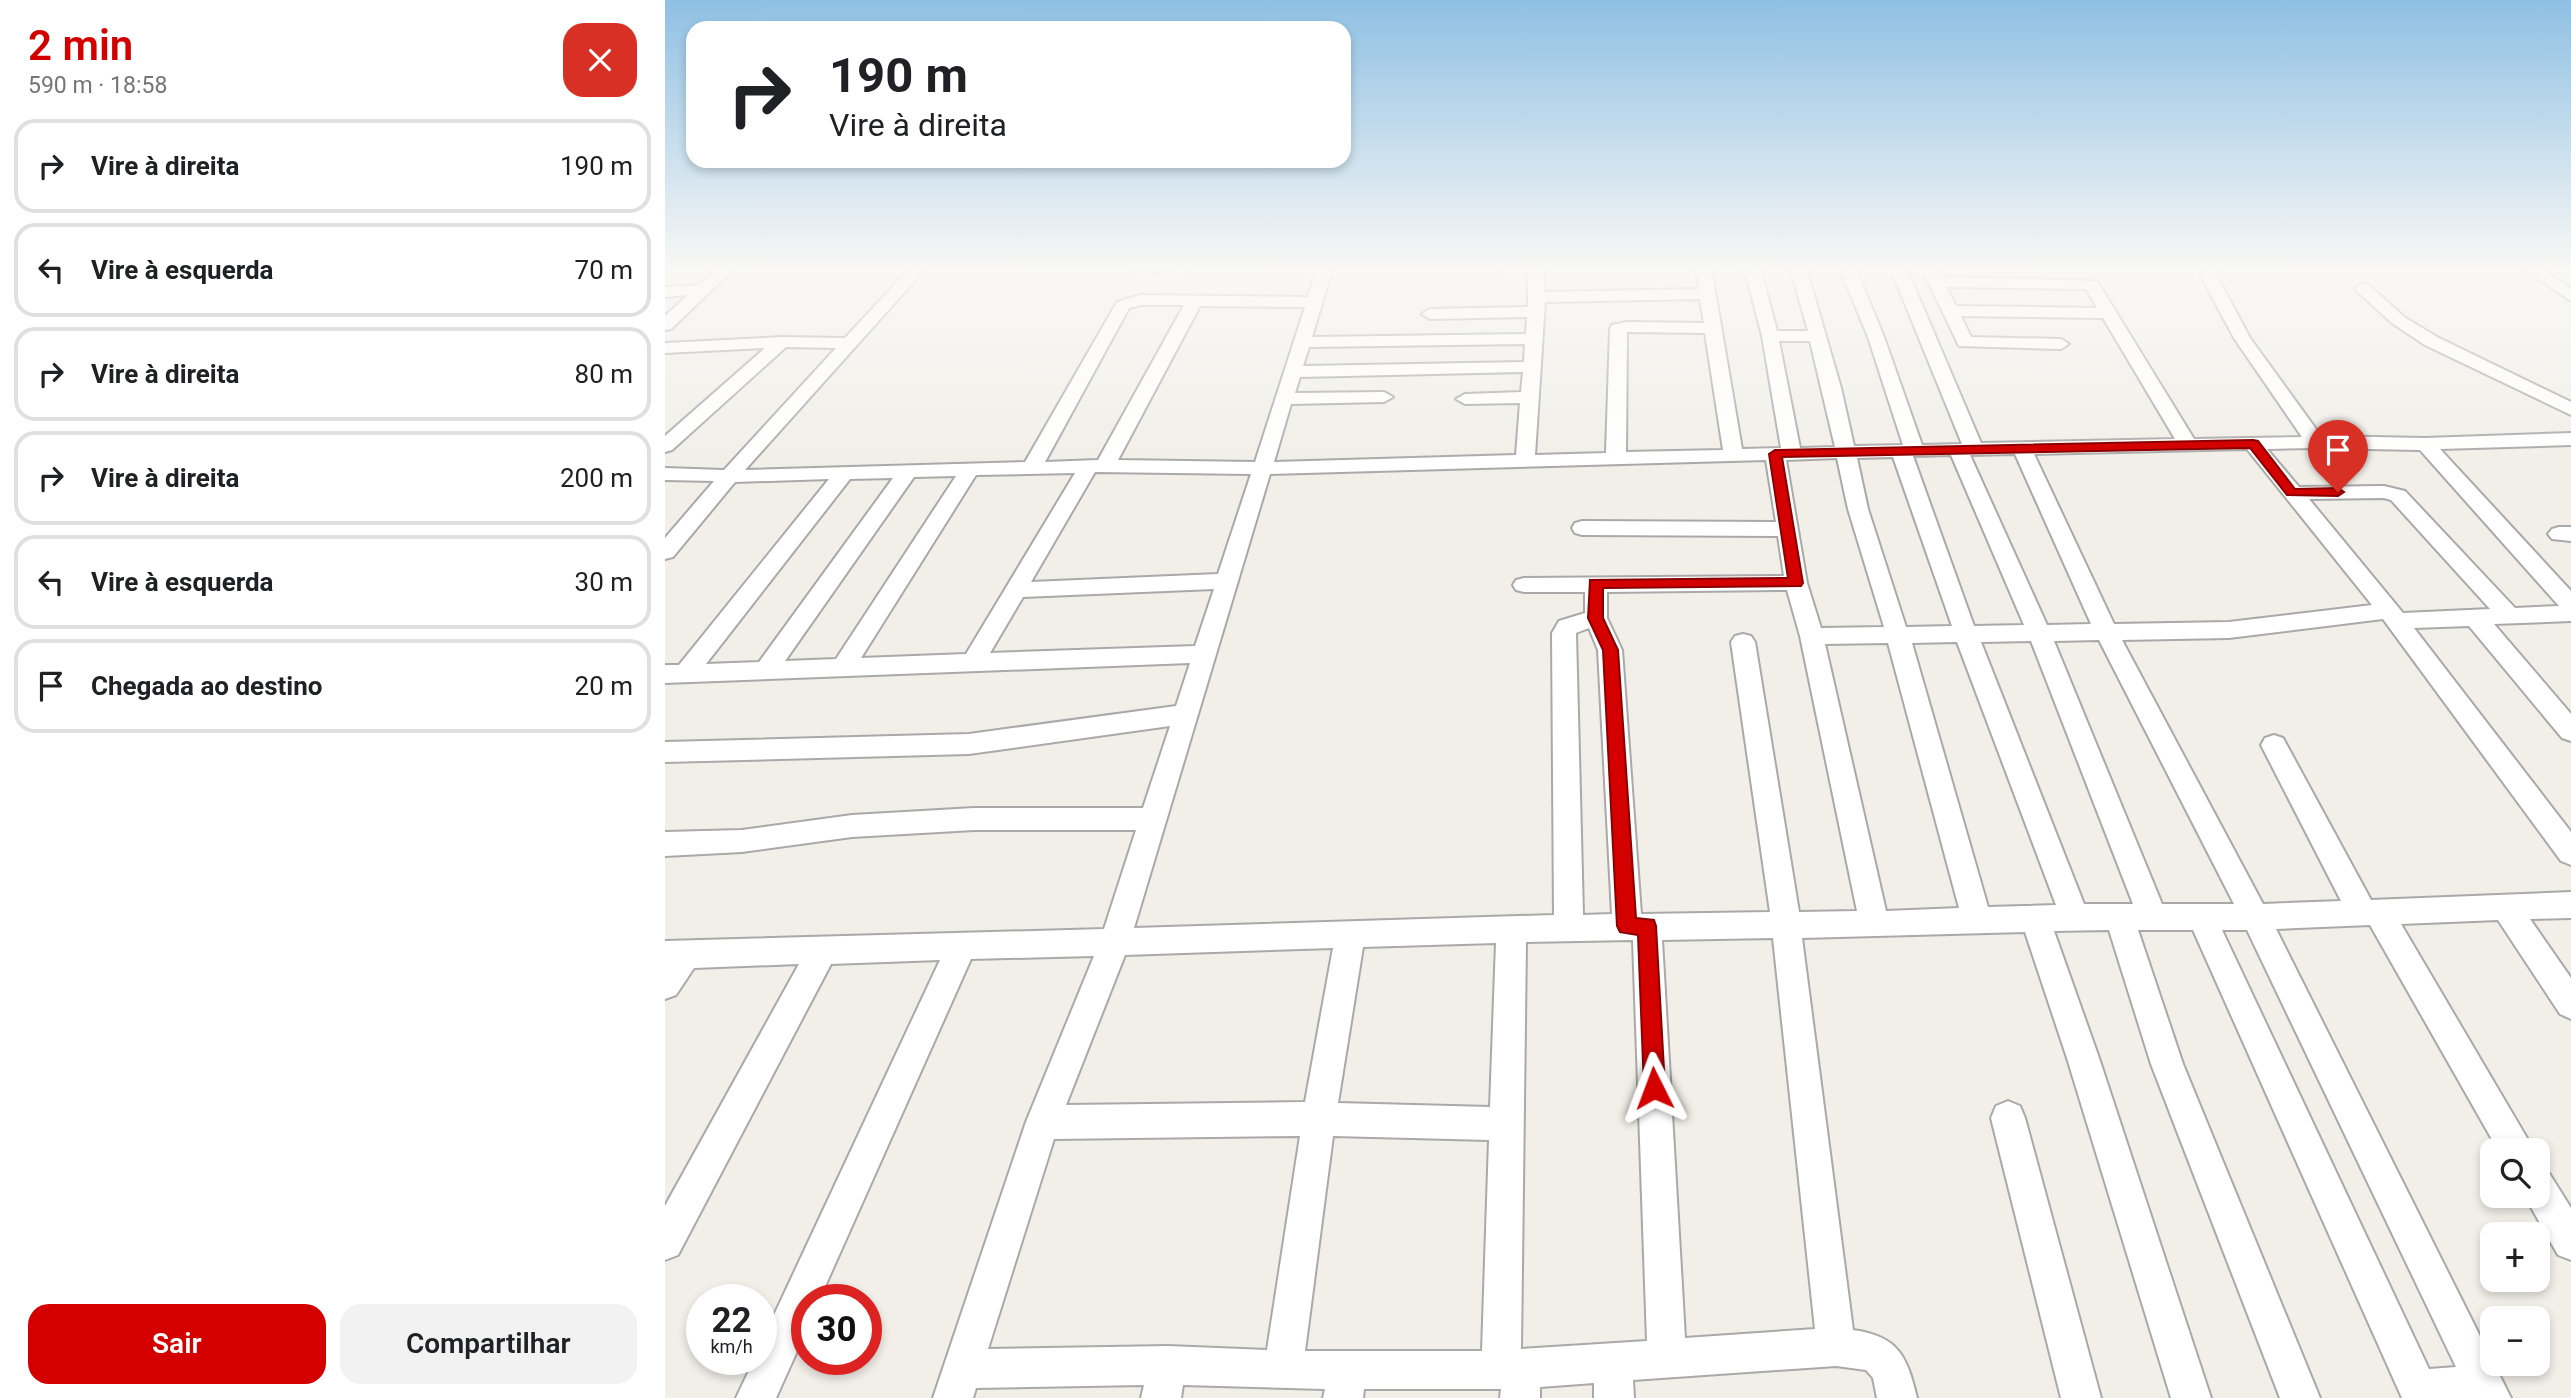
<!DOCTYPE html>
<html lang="pt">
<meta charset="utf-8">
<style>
body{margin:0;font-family:Roboto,sans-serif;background:#f2f2f2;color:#202124;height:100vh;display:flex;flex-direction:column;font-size:26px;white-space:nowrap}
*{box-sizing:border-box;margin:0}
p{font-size:23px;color:#757577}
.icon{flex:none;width:38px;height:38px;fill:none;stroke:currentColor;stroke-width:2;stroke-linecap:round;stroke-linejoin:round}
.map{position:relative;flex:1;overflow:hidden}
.drawer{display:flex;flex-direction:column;background:#fff;width:665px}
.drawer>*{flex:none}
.guide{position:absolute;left:21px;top:21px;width:665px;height:147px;border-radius:21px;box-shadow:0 4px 10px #0003;background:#fff;color:#202124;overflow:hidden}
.tools{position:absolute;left:1815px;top:1138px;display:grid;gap:14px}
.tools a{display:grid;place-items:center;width:70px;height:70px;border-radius:14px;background:#fff;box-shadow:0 4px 10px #0003;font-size:35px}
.speed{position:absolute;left:21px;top:1284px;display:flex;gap:14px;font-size:35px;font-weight:700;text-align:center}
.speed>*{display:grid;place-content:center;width:91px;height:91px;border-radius:50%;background:#fff;box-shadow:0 4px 10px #0003;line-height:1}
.speed small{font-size:18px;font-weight:400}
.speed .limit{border:10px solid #d22;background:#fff;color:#111}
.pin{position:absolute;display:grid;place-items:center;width:60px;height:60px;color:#fff;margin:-72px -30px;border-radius:50% 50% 50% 0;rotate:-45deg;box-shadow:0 0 7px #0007}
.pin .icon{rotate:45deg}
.me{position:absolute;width:77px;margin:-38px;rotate:357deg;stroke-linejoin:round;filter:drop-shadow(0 0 5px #0008)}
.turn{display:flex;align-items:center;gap:24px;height:147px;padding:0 28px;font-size:32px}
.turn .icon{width:91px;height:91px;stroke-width:2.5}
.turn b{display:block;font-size:49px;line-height:60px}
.round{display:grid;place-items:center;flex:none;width:74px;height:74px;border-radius:21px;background:#f2f2f2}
.head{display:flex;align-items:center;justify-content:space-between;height:119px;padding:0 28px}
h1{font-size:42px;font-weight:600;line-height:52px;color:#d40000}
.action{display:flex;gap:14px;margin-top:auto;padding:14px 28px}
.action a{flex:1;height:80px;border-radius:21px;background:#d40000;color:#fff;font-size:28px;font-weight:600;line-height:80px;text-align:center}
.action a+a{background:#f2f2f2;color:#202124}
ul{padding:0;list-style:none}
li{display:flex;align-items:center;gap:21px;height:94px;margin:0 14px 10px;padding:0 14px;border:4px solid #e0e0e0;border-radius:21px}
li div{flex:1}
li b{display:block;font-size:26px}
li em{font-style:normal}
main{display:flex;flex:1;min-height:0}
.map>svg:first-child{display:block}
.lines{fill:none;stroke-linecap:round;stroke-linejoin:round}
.street-casing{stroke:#a9a9a9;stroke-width:4}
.street{fill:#fff;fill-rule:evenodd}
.route{fill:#d40000;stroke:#8a0000;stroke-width:2}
</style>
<main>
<section class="drawer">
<div class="head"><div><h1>2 min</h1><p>590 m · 18:58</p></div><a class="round" style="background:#d93025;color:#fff"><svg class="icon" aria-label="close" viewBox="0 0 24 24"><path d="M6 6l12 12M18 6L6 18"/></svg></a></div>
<ul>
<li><svg class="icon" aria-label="right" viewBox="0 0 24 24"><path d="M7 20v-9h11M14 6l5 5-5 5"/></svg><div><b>Vire à direita</b></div><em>190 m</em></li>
<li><svg class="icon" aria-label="left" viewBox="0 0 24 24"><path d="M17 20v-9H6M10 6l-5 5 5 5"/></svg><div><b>Vire à esquerda</b></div><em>70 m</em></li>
<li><svg class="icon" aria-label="right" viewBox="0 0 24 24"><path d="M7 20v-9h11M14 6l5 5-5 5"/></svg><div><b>Vire à direita</b></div><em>80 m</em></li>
<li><svg class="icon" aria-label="right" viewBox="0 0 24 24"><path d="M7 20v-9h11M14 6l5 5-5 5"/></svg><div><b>Vire à direita</b></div><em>200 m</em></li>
<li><svg class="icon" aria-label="left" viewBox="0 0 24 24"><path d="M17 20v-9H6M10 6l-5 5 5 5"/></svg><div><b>Vire à esquerda</b></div><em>30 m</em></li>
<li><svg class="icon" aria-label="arrive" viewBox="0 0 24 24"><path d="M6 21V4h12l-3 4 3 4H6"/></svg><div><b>Chegada ao destino</b></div><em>20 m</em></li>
</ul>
<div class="action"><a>Sair</a><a>Compartilhar</a></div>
</section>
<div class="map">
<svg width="1906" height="1398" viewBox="0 0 1906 1398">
<rect width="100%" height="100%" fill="#f2efe9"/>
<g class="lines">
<g class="street-casing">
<g id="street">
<polygon points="54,267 71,267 6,329 0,330 0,316 23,295 0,297 0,287 34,285"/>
<path d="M246,267H262L80,470L360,462L452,302L475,295L643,297L652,267H668L647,337L861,334L862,317L765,319L757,314L765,309L863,307V272H838L830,267H878L880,292L1034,289L1030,267H1046L1077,449L1116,448L1097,336L1079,267H1095L1112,331H1143L1125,267H1141L1176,388L1189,446L1238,445L1203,337L1174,267H1190L1219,337L1257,445L1297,444L1225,267H1241L1316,443L1510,439L1438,318L1296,316L1306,337L1396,339L1404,344L1396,349L1294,346L1258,271L1261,268H1271L1277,277L1432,281L1529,439L1637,437L1569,338L1531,267H1547L1585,338L1656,436L1760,438L1906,433V445L1775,449L1906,591V621L1829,624L1906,714V741L1897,738L1804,626L1749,628L1906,832V865L1896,861L1718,619L1564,638L1457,640L1598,904L1676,901L1596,745L1600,738L1609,735L1618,738L1706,900L1906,892V918L1865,919L1906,978V1019L1895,1014L1833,920L1736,924L1869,1150H1833L1705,925L1611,929L1846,1398H1737L1528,930H1473L1518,1064L1655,1398H1615L1486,1064L1444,930L1389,931L1434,1058L1546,1398H1506L1402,1058L1360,932L1137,938L1188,1330C1233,1336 1242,1356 1252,1398H1212L1208,1378L1201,1370L1171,1366L968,1380L969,1398H929V1383L875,1387V1398H835L836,1389H699L698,1398H658L660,1389L518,1385L516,1398H476L479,1385L311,1388L308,1398H268L361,1122L429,956L306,959L154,1300H142V1329L111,1398H71L89,1360H96V1343L275,960L166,964L13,1255L0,1260V1206L134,964L29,968L11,995L0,999V941L439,929L471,830H309L187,837L77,852L0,856V832L77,830L187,815L309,808H478L505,726L304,754L0,762V742L304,734L511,706L525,663L0,683V665H14L164,479L70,482L8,557L0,559V538L49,481L0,480V468L59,470L171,348L121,347L7,450L0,452V436L100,348L0,353V343L117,337L180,338ZM1281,287L1421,289L1432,308L1291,306ZM1035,299L1039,323L962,322L947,325L945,329L941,453L870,455L880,302ZM476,305H519L433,460L380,462L464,308ZM535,306L640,307L590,462L453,460ZM962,332L1040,333L1058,450L961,452ZM1114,341H1145L1170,447L1135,448ZM860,344L859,362L638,366L644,347ZM858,372L856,392L800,394L791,399L800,404L855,403L851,455L609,462L626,404L719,402L728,397L719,392L630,393L635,377ZM1650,448L1755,450L1894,606L1850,608L1740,491L1719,486L1634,487L1602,449ZM1582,449L1707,605L1564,622L1449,624L1369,454ZM1350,454L1426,624L1382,625L1305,455ZM1286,455L1359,625L1309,626L1248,456ZM1228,457L1287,626L1241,627L1203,509L1192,458ZM1172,458L1183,509L1219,627L1156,628L1142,583L1121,460ZM1101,460L1111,522L917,521L910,523L907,528L910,533L917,535L1113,536L1119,576L859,578L851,580L848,585L851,590L859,592H920V613L894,621L887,633L889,915L469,928L605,474ZM430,472L586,474L553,574L366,582ZM410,473L301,654L196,658L311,475ZM291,476L171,659L120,661L249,477ZM228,478L94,662L41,664L185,479ZM1719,498L1726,500L1825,609L1738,613L1644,499ZM549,589L530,646L325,653L358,597ZM1122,590L1135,636L1192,911L1134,912L1090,642L1086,636L1078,634L1070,636L1066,642L1105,912L976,914L957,650L942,618V592ZM924,628L933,650L947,914L918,915L911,633ZM1434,640L1569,904H1497L1389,641ZM1366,641L1468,904H1419L1316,642ZM1292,642L1391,905L1323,907L1247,643ZM1223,643L1294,908L1221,911L1160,644ZM1557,930H1582L1791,1367L1764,1369ZM1108,938L1150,1329L1020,1338L997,940ZM968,940L982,1341L856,1349L861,942ZM831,943L825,1107L673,1103L698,947ZM668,948L640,1102L401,1105L460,955ZM635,1136L602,1350L503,1346L323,1349L389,1139ZM668,1136L824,1140L817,1351H640Z"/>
<path d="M532,267C523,274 472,275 463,268Z"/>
<polygon points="1856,267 1874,267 1906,289 1906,301"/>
<polygon points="1698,283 1704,285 1739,317 1772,337 1906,402 1906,415 1760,345 1727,323 1692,291 1690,288"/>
<polygon points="1894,527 1906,527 1906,541 1887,539 1883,534 1887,529"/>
<polygon points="1343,1101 1355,1106 1360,1118 1436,1398 1396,1398 1326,1118 1331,1106"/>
<polygon points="1872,1168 1884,1173 1906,1208 1906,1260 1893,1255 1859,1195 1872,1195"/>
</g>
</g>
<use href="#street" class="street"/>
</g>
<linearGradient id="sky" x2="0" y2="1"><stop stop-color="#8fc0e4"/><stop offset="0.58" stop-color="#f9f8f5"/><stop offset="1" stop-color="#f9f8f5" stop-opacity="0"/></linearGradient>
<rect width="1906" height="463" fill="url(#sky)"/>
<polygon class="route" points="1588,440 1593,441 1630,489 1673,488 1679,492 1673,496 1622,495 1585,448 1117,457 1138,583 1136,586 938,588 938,618 953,650 971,918 989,920 991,926 1000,1088 997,1096 989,1099 982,1096 979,1088 973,935 955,932 952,926 938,650 923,618 925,580 1123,578 1104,454 1110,450"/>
</svg>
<div class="tools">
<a><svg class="icon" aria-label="search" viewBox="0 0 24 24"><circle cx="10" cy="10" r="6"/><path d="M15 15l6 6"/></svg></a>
<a>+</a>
<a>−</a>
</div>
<div class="speed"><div>22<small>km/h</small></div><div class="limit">30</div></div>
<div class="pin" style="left:1673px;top:492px;background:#d93025"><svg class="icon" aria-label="arrive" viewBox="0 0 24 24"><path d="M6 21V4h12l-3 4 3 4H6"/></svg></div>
<svg class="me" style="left:989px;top:1088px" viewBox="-20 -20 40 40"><path d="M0-17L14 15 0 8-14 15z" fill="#d40000" stroke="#fff" stroke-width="4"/></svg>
<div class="guide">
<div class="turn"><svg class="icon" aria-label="right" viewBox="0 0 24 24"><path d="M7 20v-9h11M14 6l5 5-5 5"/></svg><div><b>190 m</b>Vire à direita</div></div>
</div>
</div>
</main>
